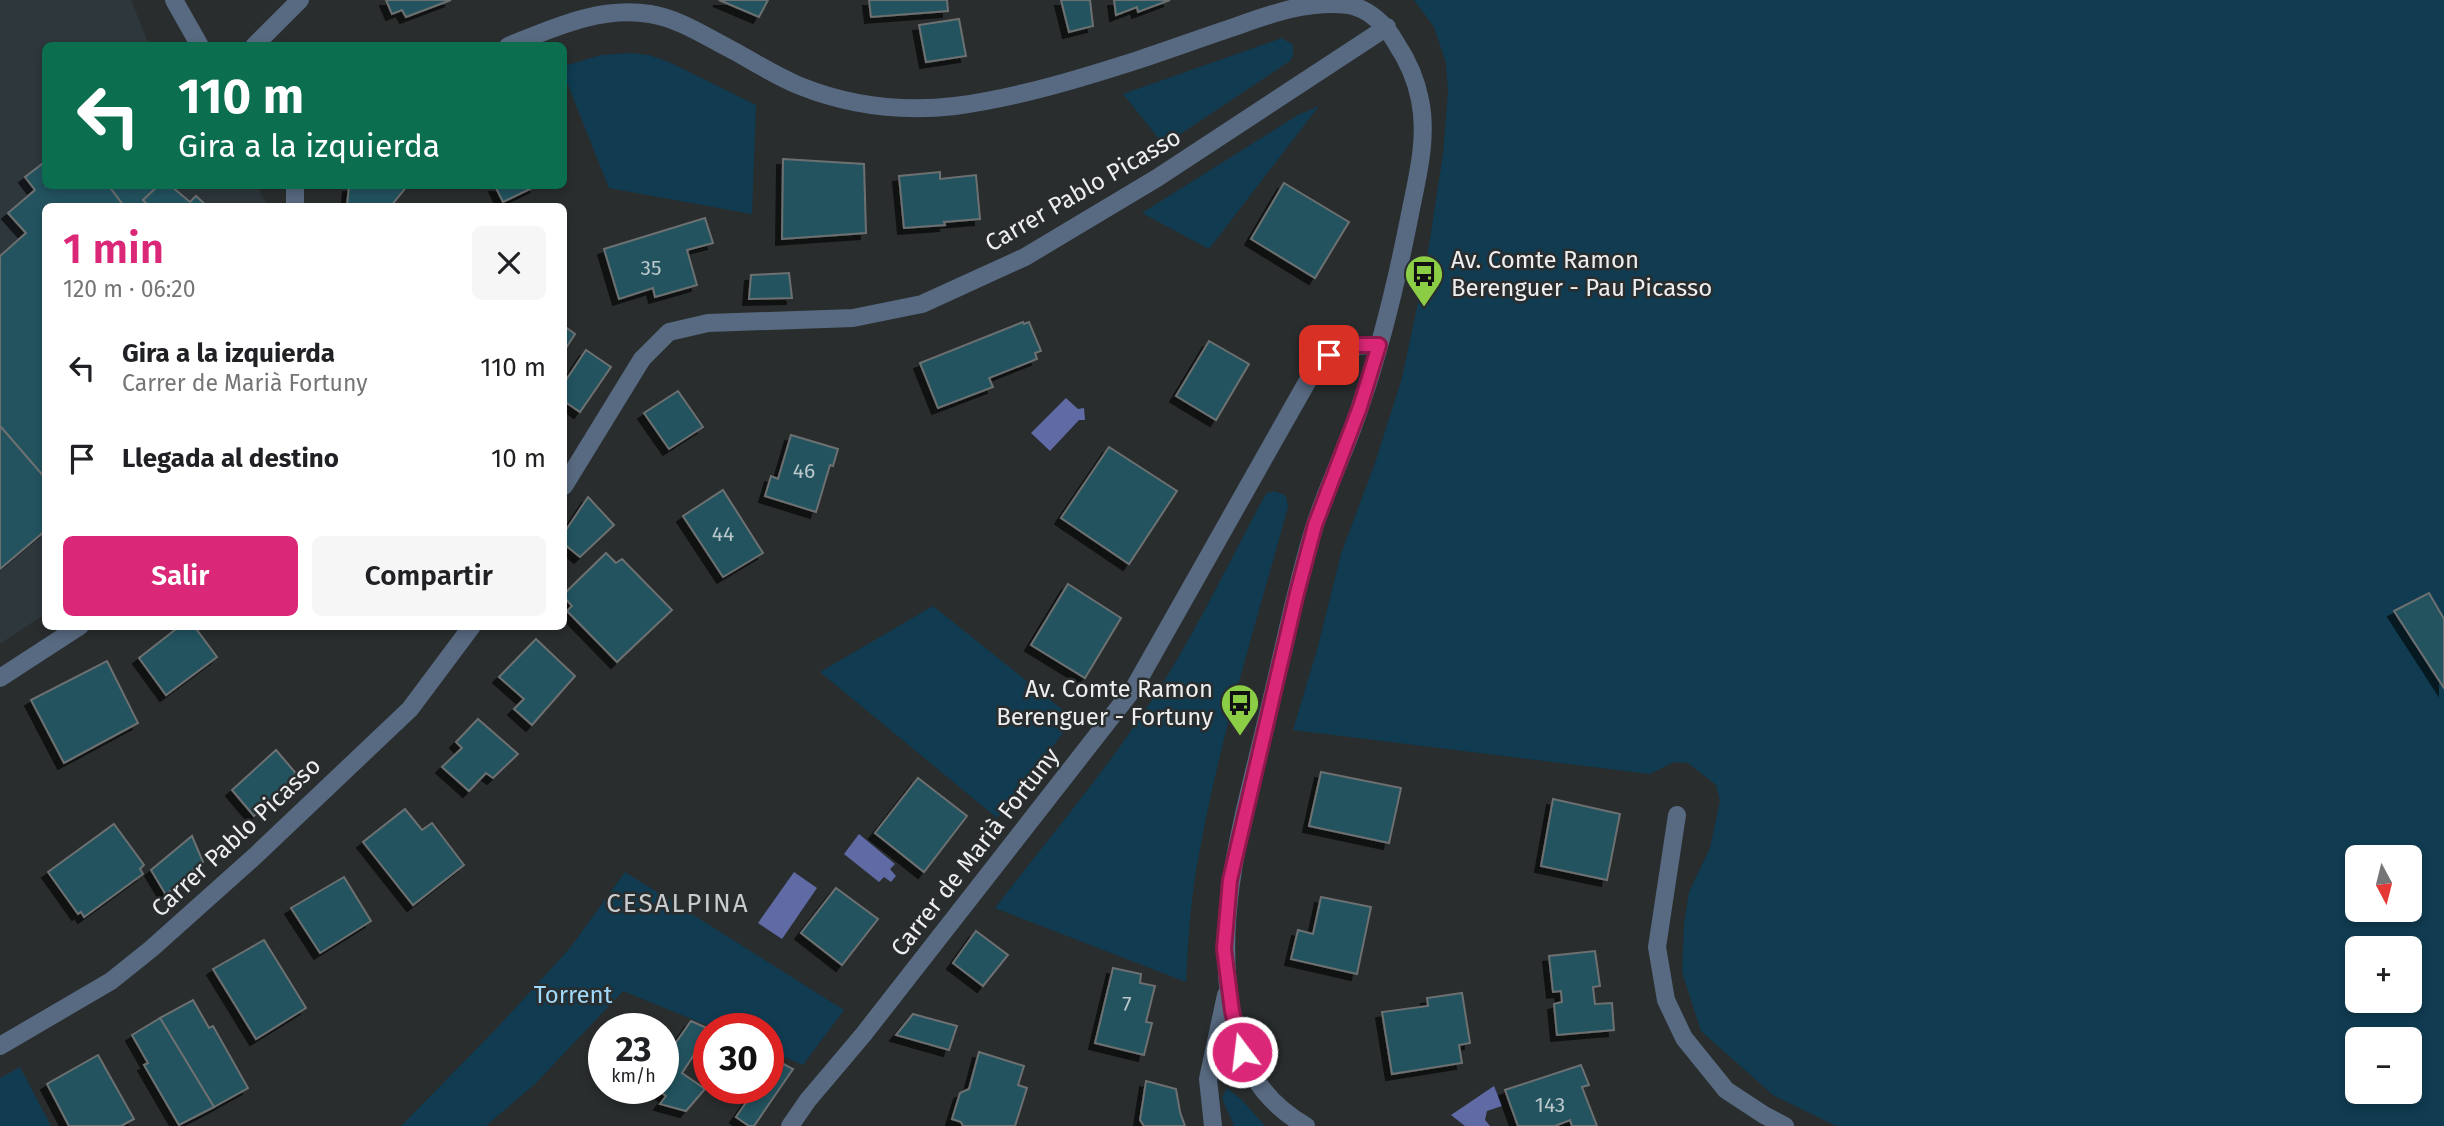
<!DOCTYPE html>
<html lang="es">
<meta charset="utf-8">
<style>
body{margin:0;font-family:"Fira Sans",sans-serif;background:#f6f6f6;color:#202124;height:100vh;display:flex;flex-direction:column;font-size:26px;white-space:nowrap}
*{box-sizing:border-box;margin:0}
p{font-size:23px;color:#757577}
.icon{flex:none;width:38px;height:38px;fill:none;stroke:currentColor;stroke-width:2;stroke-linecap:round;stroke-linejoin:round}
.map{position:relative;flex:1;overflow:hidden}
.drawer{position:absolute;left:42px;top:203px;width:525px;height:427px;display:flex;flex-direction:column;background:#fff;border-radius:10px;box-shadow:0 4px 10px #0003}
.drawer>*{flex:none}
.guide{position:absolute;left:42px;top:42px;width:525px;height:147px;border-radius:10px;box-shadow:0 4px 10px #0003;background:#0b6e4f;color:#fff;overflow:hidden}
.needle{width:46px;rotate:173deg}
.fabs{position:absolute;left:2345px;top:845px;display:grid;gap:14px}
.fabs a{display:grid;place-items:center;width:77px;height:77px;border-radius:10px;background:#fff;box-shadow:0 4px 10px #0003;font-size:35px}
.speed{position:absolute;left:588px;top:1013px;display:flex;gap:14px;font-size:35px;font-weight:700;text-align:center}
.speed>*{display:grid;place-content:center;width:91px;height:91px;border-radius:50%;background:#fff;box-shadow:0 4px 10px #0003;line-height:1}
.speed small{font-size:18px;font-weight:400}
.speed .limit{border:10px solid #d22;background:#fff;color:#111}
.pin{position:absolute;display:grid;place-items:center;width:60px;height:60px;color:#fff;margin:-30px;border-radius:14px;box-shadow:0 4px 10px #0006}
.me{position:absolute;width:77px;margin:-38px;rotate:345deg;stroke-linejoin:round;filter:drop-shadow(0 0 5px #0008)}
.turn{display:flex;align-items:center;gap:24px;height:147px;padding:0 21px;font-size:32px}
.turn .icon{width:91px;height:91px;stroke-width:2.5}
.turn b{display:block;font-size:49px;line-height:60px}
.round{display:grid;place-items:center;flex:none;width:74px;height:74px;border-radius:10px;background:#f6f6f6}
.headline{display:flex;align-items:center;justify-content:space-between;height:119px;padding:0 21px}
h1{font-size:42px;font-weight:600;line-height:52px;color:#db2777}
.primary-button{display:flex;gap:14px;margin-top:auto;padding:14px 21px}
.primary-button a{flex:1;height:80px;border-radius:10px;background:#db2777;color:#fff;font-size:28px;font-weight:600;line-height:80px;text-align:center}
.primary-button a+a{background:#f6f6f6;color:#202124}
ul{padding:0;list-style:none}
li{display:flex;align-items:center;gap:21px;height:91px;padding:0 21px}
li div{flex:1}
li b{display:block;font-size:26px}
li em{font-style:normal}
.map>svg:first-child{display:block}
.built{fill:#2e373c}
.green{fill:#103b50;fill-rule:evenodd}
.water{fill:#606aa5}
.building{fill:#22535e;stroke:#6c7071;stroke-width:2;filter:url(#shadow)}
.lines{fill:none;stroke-linecap:round;stroke-linejoin:round}
.minor{stroke:#586a81;stroke-width:18}
.route-casing{stroke:#8e194d;stroke-width:18}
.route{stroke:#db2777;stroke-width:12}
.labels{text-anchor:middle;dominant-baseline:central;stroke-width:5;stroke-linejoin:round;paint-order:stroke}
.number-label{font-size:21px;fill:#bac7cb}
.street-label{font-size:24px;fill:#eceeef;stroke:#292d2e}
.poi-label{font-size:24px;fill:#eceeef;stroke:#292d2e;text-anchor:start}
.park-label{font-size:24px;fill:#a0d8f9;stroke:#292d2e}
.neighbourhood-label{font-size:26px;letter-spacing:2px;fill:#c8cccf;stroke:#292d2e}
</style>
<div class="map">
<svg width="2444" height="1126" viewBox="0 0 2444 1126">
<defs>
<filter id="shadow"><feDropShadow dx="-6" dy="6" stdDeviation="0" flood-color="#0009"/></filter>
</defs>
<rect width="100%" height="100%" fill="#292d2e"/>
<polygon class="built" points="0,0 131,0 149,45 46,46 46,186 257,186 268,206 46,206 45,614 0,644"/>
<g class="green">
<path d="M1414,0H2444V1126H1836L1773,1095L1701,1031L1682,972L1684,924L1689,892L1710,848L1720,801L1716,785L1688,763L1674,762L1650,774L1293,730L1317,650L1341,554L1374,466L1402,378L1426,265L1443,154L1448,92L1446,63L1434,27ZM2357,858H2410V910H2357ZM2357,948H2410V1001H2357ZM2357,1040H2410V1092H2357Z"/>
<polygon points="1282,38 1293,45 1293,56 1290,61 1164,145 1123,94"/>
<polygon points="631,53 649,55 669,62 756,105 752,214 609,188 564,75 564,66 601,55"/>
<polygon points="1319,106 1209,249 1142,213 1298,115"/>
<path d="M1275,491L1286,496L1288,507C1257,620 1221,734 1200,849C1191,893 1188,938 1186,982L995,908C1048,839 1105,772 1152,700C1194,636 1227,566 1263,499L1267,493Z"/>
<polygon points="933,606 1074,719 997,818 820,672"/>
<polygon points="625,872 844,1010 803,1065 768,1050 768,1029 716,1029 623,991 536,1083 486,1126 401,1126 497,1028 570,948"/>
<polygon points="20,1067 51,1126 0,1126 0,1078"/>
<polygon points="1227,1088 1242,1100 1265,1126 1234,1126 1222,1098"/>
</g>
<g class="water">
<polygon points="1066,398 1078,409 1084,408 1085,420 1079,420 1050,451 1031,433"/>
<polygon points="859,834 895,864 890,869 896,876 891,882 884,877 879,882 844,854"/>
<polygon points="794,872 817,888 782,939 758,923"/>
<polygon points="1494,1086 1502,1106 1487,1111 1485,1120 1490,1126 1465,1126 1451,1115"/>
</g>
<g class="building">
<polygon points="386,0 451,0 406,17 402,10 392,14"/>
<polygon points="719,0 768,0 759,17"/>
<polygon points="869,0 947,0 948,11 871,17"/>
<polygon points="1061,0 1090,0 1093,26 1069,32"/>
<polygon points="1114,0 1170,0 1138,12 1137,7 1116,15"/>
<polygon points="959,19 966,56 926,62 919,25"/>
<polygon points="783,159 864,164 866,233 782,239"/>
<polygon points="46,161 46,186 109,186 124,206 46,206 46,479 0,426 0,256 26,233 8,213 35,190 25,177"/>
<polygon points="940,172 940,179 976,175 980,219 944,222 945,225 904,228 899,176"/>
<polygon points="1284,183 1349,222 1315,278 1251,239"/>
<polygon points="109,186 158,186 143,200 149,206 124,206"/>
<polygon points="158,186 171,186 190,202 196,196 207,206 149,206 143,200"/>
<polygon points="349,186 407,186 391,206 347,206"/>
<polygon points="495,186 536,186 503,202"/>
<polygon points="705,218 713,243 687,250 697,285 655,297 653,288 619,299 604,249"/>
<polygon points="789,273 792,298 749,299 751,275"/>
<polygon points="1023,322 1024,324 1029,322 1041,351 1035,353 1037,359 989,378 993,387 938,408 920,363"/>
<polygon points="564,326 575,334 564,351"/>
<polygon points="1209,341 1249,364 1216,420 1176,396"/>
<polygon points="586,350 611,367 580,412 564,401 564,383"/>
<polygon points="678,391 703,427 669,449 644,413"/>
<polygon points="0,426 46,479 46,530 0,569"/>
<polygon points="791,435 838,449 833,466 830,465 816,512 765,496 771,476 778,479"/>
<polygon points="1109,447 1177,491 1129,564 1061,518"/>
<polygon points="723,490 763,553 723,577 683,516"/>
<polygon points="588,497 614,525 580,557 564,544 564,533"/>
<polygon points="606,553 616,563 622,559 672,610 617,662 567,611 572,606 564,597 564,594"/>
<polygon points="1068,584 1121,618 1085,678 1031,645"/>
<polygon points="2429,593 2444,619 2444,688 2394,611"/>
<polygon points="180,626 194,626 217,657 166,695 139,658"/>
<polygon points="536,639 575,676 532,725 514,709 524,699 499,677"/>
<polygon points="107,661 138,723 64,763 31,700"/>
<polygon points="478,719 518,754 493,778 486,773 469,791 442,767 462,748 456,742"/>
<polygon points="276,750 299,777 254,816 232,790"/>
<polygon points="1321,772 1401,788 1389,843 1309,826"/>
<polygon points="918,778 967,816 924,872 875,833"/>
<polygon points="1553,799 1620,814 1607,880 1541,866"/>
<polygon points="405,809 422,830 432,823 464,865 413,905 363,842"/>
<polygon points="114,824 144,865 140,869 143,874 84,917 81,912 78,914 48,872"/>
<polygon points="192,836 203,862 166,895 151,870"/>
<polygon points="344,877 371,921 320,953 291,908"/>
<polygon points="836,888 878,919 842,965 801,933"/>
<polygon points="1321,897 1371,907 1357,974 1291,959 1298,930 1313,934"/>
<polygon points="976,931 1008,955 983,986 953,963"/>
<polygon points="264,940 306,1008 256,1039 213,969"/>
<polygon points="1595,951 1600,986 1593,987 1595,1004 1612,1003 1614,1030 1557,1035 1554,1004 1562,1002 1561,991 1553,992 1549,956"/>
<polygon points="1113,968 1141,974 1140,983 1155,986 1146,1022 1152,1023 1144,1055 1095,1043"/>
<polygon points="1462,993 1470,1043 1459,1045 1462,1063 1392,1074 1382,1012 1428,1006 1427,998"/>
<polygon points="193,1000 209,1028 213,1026 248,1088 214,1107 160,1018"/>
<polygon points="913,1014 957,1026 949,1050 896,1035"/>
<polygon points="160,1018 214,1107 179,1125 144,1065 148,1063 132,1035"/>
<polygon points="691,1021 709,1029 709,1032 682,1073 705,1089 686,1111 660,1104 666,1096 655,1088 663,1088 663,1061"/>
<polygon points="979,1052 1024,1066 1018,1085 1027,1088 1015,1126 963,1126 961,1122 952,1119 960,1093 969,1089"/>
<polygon points="98,1055 134,1119 121,1126 69,1126 47,1084"/>
<polygon points="776,1060 793,1069 754,1126 749,1126 736,1117 756,1088 768,1088 768,1071"/>
<polygon points="1581,1065 1589,1085 1582,1087 1597,1126 1572,1126 1570,1120 1555,1126 1518,1126 1505,1090"/>
<polygon points="1146,1081 1176,1089 1180,1112 1185,1126 1144,1126 1140,1120"/>
</g>
<g class="lines">
<g class="minor">
<polyline points="174,0 200,46"/>
<polyline points="254,46 300,0"/>
<path d="M508,46C553,28 600,6 650,14C681,19 708,38 736,52C757,64 778,77 800,86C850,106 903,112 955,106C1016,98 1079,79 1138,60C1171,49 1204,37 1237,26C1273,13 1310,0 1349,5C1369,9 1386,25 1396,43C1408,61 1416,79 1420,100C1428,138 1417,178 1410,214C1397,280 1382,344 1360,407C1347,447 1328,485 1315,525C1295,588 1283,654 1267,718C1245,813 1214,910 1231,1007C1241,1061 1257,1098 1306,1126"/>
<polyline points="295,206 295,186"/>
<polyline points="564,486 642,359 669,332 708,323 853,318 922,304 1025,257 1157,178 1387,27"/>
<polyline points="0,678 80,626"/>
<polyline points="1677,815 1657,947 1666,1000 1684,1038 1726,1090 1764,1115 1785,1126"/>
<polyline points="0,1046 111,981 151,949 254,857 410,709 472,626"/>
<path d="M790,1126L808,1100L863,1035L1134,688L1315,368C1337,347 1350,345 1379,345"/>
<polyline points="1213,1126 1208,1079 1226,995"/>
</g>
</g>
<g class="lines">
<g class="route-casing">
<polyline id="route" points="1242,1052 1232,1011 1224,949 1230,880 1297,593 1315,525 1360,407 1379,345 1350,345 1329,355"/>
</g>
<use href="#route" class="route"/>
</g>
<defs>
<g id="bus-pin" transform="scale(2.0125)"><path d="M0 17L-7.5 6A9.5 9.5 0 1 1 7.5 6Z" fill="#8bce46" stroke="#292d2e"/><path d="M-5-6H5V4H4V6H2V4H-2V6H-4V4H-5ZM-3.5-4V0h7V-4ZM-3.5 1.2v1.5H-2V1.2ZM2 1.2v1.5H3.5V1.2Z" fill="#111"/></g>
</defs>
<g fill-rule="evenodd">
<use href="#bus-pin" x="1424" y="274"/>
<use href="#bus-pin" x="1240" y="703"/>
</g>
<g class="labels">
<g class="number-label">
<text x="651" y="268">35</text>
<text x="804" y="471">46</text>
<text x="723" y="534">44</text>
<text x="1127" y="1004">7</text>
<text x="1550" y="1105">143</text>
</g>
<g class="street-label">
<text transform="translate(1083 190) rotate(-30)">Carrer Pablo Picasso</text>
<text transform="translate(236 837) rotate(-43)">Carrer Pablo Picasso</text>
<text transform="translate(975 852) rotate(-52)">Carrer de Marià Fortuny</text>
</g>
<g class="poi-label">
<text x="1451" y="260">Av. Comte Ramon<tspan x="1451" dy="28">Berenguer - Pau Picasso</tspan></text>
<text x="1213" y="689" text-anchor="end">Av. Comte Ramon<tspan x="1213" dy="28">Berenguer - Fortuny</tspan></text>
</g>
<g class="park-label">
<text x="573" y="995">Torrent</text>
</g>
<g class="neighbourhood-label">
<text x="678" y="903">CESALPINA</text>
</g>
</g>
</svg>
<div class="fabs">
<a><svg class="needle" viewBox="-14 -14 28 28"><path d="M0-13l5 13h-10z" fill="#e53935"/><path d="M0 13l5-13h-10z" fill="#757577"/></svg></a>
<a>+</a>
<a>−</a>
</div>
<div class="speed"><div>23<small>km/h</small></div><div class="limit">30</div></div>
<div class="pin" style="left:1329px;top:355px;background:#d93025"><svg class="icon" aria-label="arrive" viewBox="0 0 24 24"><path d="M6 21V4h12l-3 4 3 4H6"/></svg></div>
<svg class="me" style="left:1242px;top:1052px" viewBox="-20 -20 40 40"><circle r="17" fill="#db2777" stroke="#fff" stroke-width="3"/><path d="M0-11L8 9 0 5-8 9z" fill="#fff"/></svg>
<div class="guide">
<div class="turn"><svg class="icon" aria-label="left" viewBox="0 0 24 24"><path d="M17 20v-9H6M10 6l-5 5 5 5"/></svg><div><b>110 m</b>Gira a la izquierda</div></div>
</div>
<section class="drawer">
<div class="headline"><div><h1>1 min</h1><p>120 m · 06:20</p></div><a class="round"><svg class="icon" aria-label="close" viewBox="0 0 24 24"><path d="M6 6l12 12M18 6L6 18"/></svg></a></div>
<ul>
<li><svg class="icon" aria-label="left" viewBox="0 0 24 24"><path d="M17 20v-9H6M10 6l-5 5 5 5"/></svg><div><b>Gira a la izquierda</b><p>Carrer de Marià Fortuny</p></div><em>110 m</em></li>
<li><svg class="icon" aria-label="arrive" viewBox="0 0 24 24"><path d="M6 21V4h12l-3 4 3 4H6"/></svg><div><b>Llegada al destino</b></div><em>10 m</em></li>
</ul>
<div class="primary-button"><a>Salir</a><a>Compartir</a></div>
</section>
</div>
